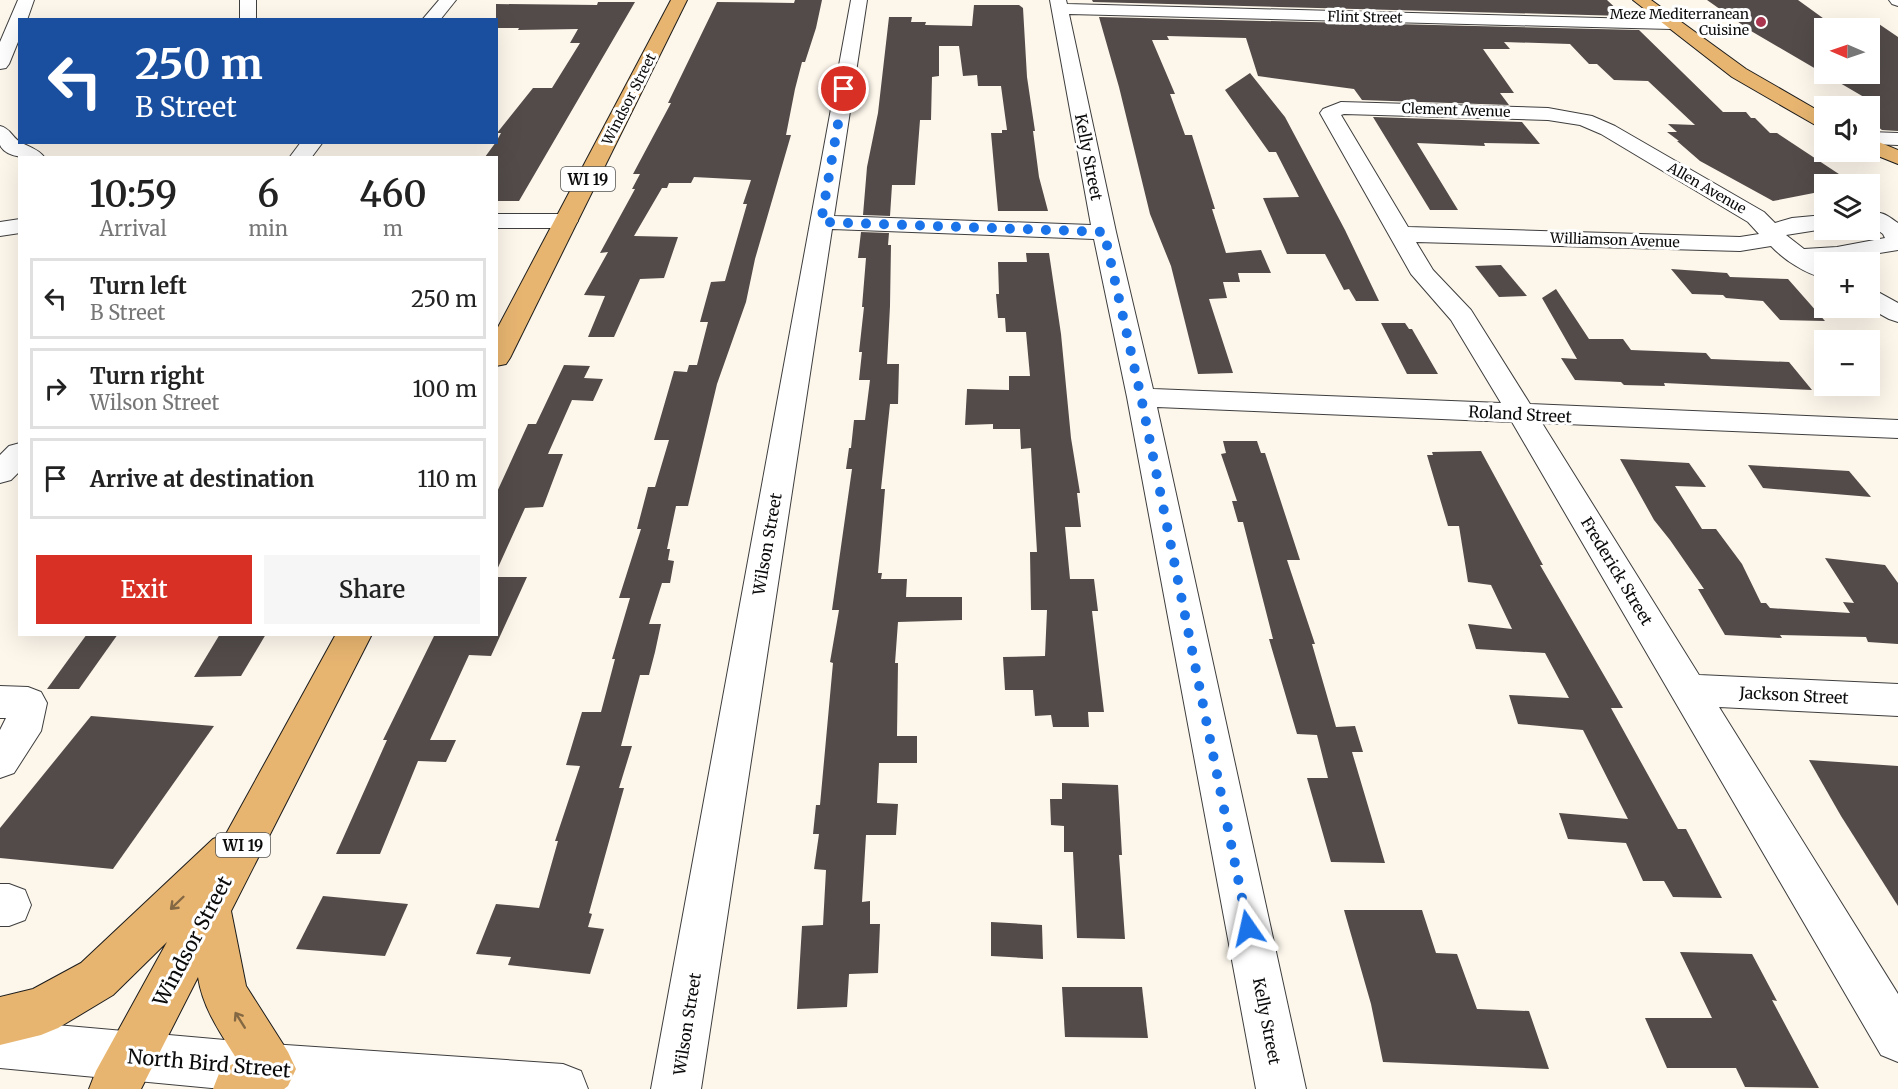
<!DOCTYPE html>
<meta charset="utf-8">
<style>
body{margin:0;font-family:Merriweather,serif;background:#f6f6f6;color:#222;height:100vh;display:flex;flex-direction:column;font-size:22px;white-space:nowrap}
*{box-sizing:border-box;margin:0}
p{font-size:20px;color:#767676}
.icon{flex:none;width:33px;height:33px;fill:none;stroke:currentColor;stroke-width:2;stroke-linecap:round;stroke-linejoin:round}
.map{position:relative;flex:1;overflow:hidden}
.drawer{position:absolute;left:18px;top:156px;width:480px;height:480px;display:flex;flex-direction:column;background:#fff;border-radius:0px;box-shadow:0 6px 24px #0002}
.drawer>*{flex:none}
.banner{position:absolute;left:18px;top:18px;width:480px;height:126px;border-radius:0px;box-shadow:0 6px 24px #0002;background:#1a4fa0;color:#fff;overflow:hidden}
.needle{width:39px;rotate:272deg}
.fabs{position:absolute;left:1814px;top:18px;display:grid;gap:12px}
.fabs a{display:grid;place-items:center;width:66px;height:66px;border-radius:0px;background:#fff;box-shadow:0 6px 24px #0002;font-size:30px}
.pin{position:absolute;display:grid;place-items:center;width:51px;height:51px;color:#fff;margin:-26px;border:3px solid #fff;border-radius:50%;box-shadow:0 2px 6px #0007}
.me{position:absolute;width:66px;margin:-33px;rotate:349deg;stroke-linejoin:round;filter:drop-shadow(0 0 4px #0008)}
.turn{display:flex;align-items:center;gap:21px;height:126px;padding:0 18px;font-size:27px}
.turn .icon{width:78px;height:78px;stroke-width:2.5}
.turn b{display:block;font-size:42px;line-height:51px}
.eta{display:flex;justify-content:space-evenly;align-items:center;height:102px;text-align:center}
.eta b{font-size:36px;font-weight:600;line-height:42px}
.primary-button{display:flex;gap:12px;margin-top:auto;padding:12px 18px}
.primary-button a{flex:1;height:69px;border-radius:0px;background:#d93025;color:#fff;font-size:24px;font-weight:600;line-height:69px;text-align:center}
.primary-button a+a{background:#f6f6f6;color:#222}
ul{padding:0;list-style:none}
li{display:flex;align-items:center;gap:18px;height:81px;margin:0 12px 9px;padding:0 6px;border:3px solid #e0e0e0;border-radius:0px}
li div{flex:1}
li b{display:block;font-size:22px}
li em{font-style:normal}
.map>svg:first-child{display:block}
.building{fill:#524b49;fill-rule:evenodd}
.lines{fill:none;stroke-linecap:round;stroke-linejoin:round}
.minor-casing{stroke:#3e3e3e;stroke-width:2}
.major-casing{stroke:#1c1c1c;stroke-width:2}
.minor{fill:#fff;fill-rule:evenodd}
.major{fill:#e7b570;fill-rule:evenodd}
.oneway{stroke:#846843}
.route{stroke:#1a73e8;stroke-width:10;stroke-dasharray:0 18}
.poi-dot{fill:#a9354f;stroke:#fff;stroke-width:2}
.labels{text-anchor:middle;dominant-baseline:central;stroke-width:6;stroke-linejoin:round;paint-order:stroke}
.far-poi-label{font-size:14px;fill:#0b0b0b;stroke:#fff;text-anchor:end}
.far-street-label{font-size:14px;fill:#0b0b0b;stroke:#fff}
.shield{fill:#fff;stroke:#545454;stroke-width:1.5}
.shield-label{font-size:15px;font-weight:bold;fill:#0b0b0b}
.street-label{font-size:16px;fill:#0b0b0b;stroke:#fff}
.near-street-label{font-size:20px;fill:#0b0b0b;stroke:#fff}
</style>
<div class="map">
<svg width="1898" height="1089" viewBox="0 0 1898 1089">
<rect width="100%" height="100%" fill="#fcf6eb"/>
<g class="building">
<polygon points="795,0 822,0 816,28 805,62 802,62 795,89 786,135 791,135 755,259 746,302 717,384 688,506 676,506 667,549 670,549 668,560 674,561 670,583 662,583 649,624 661,624 655,652 649,675 640,675 621,746 632,746 619,788 624,788 589,913 592,914 588,927 604,929 590,974 508,965 511,957 476,954 496,904 539,908 558,841 555,841 580,766 566,765 582,712 601,712 615,659 612,659 630,598 619,598 641,529 637,529 648,487 655,487 669,440 654,440 674,371 687,372 689,365 697,365 708,322 700,322 711,282 725,281 747,204 743,204 751,180 694,177 691,183 669,183 667,188 662,188 634,236 678,237 664,278 640,279 614,337 588,337 605,296 584,295 608,252 600,253 635,189 632,189 640,174 633,174 671,103 668,103 717,2 794,3"/>
<polygon points="1092,0 1607,0 1624,16 1093,2"/>
<path d="M1707,0H1798L1827,21L1876,22L1898,37V131L1882,130L1869,120V100L1751,31ZM1824,28H1869V74H1824Z"/>
<polygon points="598,2 635,2 519,201 496,201 496,157 485,157 496,142 501,133 497,133 533,88 552,88 580,43 570,43 578,29 518,30 519,28 496,28 496,4 597,5"/>
<polygon points="974,5 1019,5 1023,8 1027,77 1035,131 1033,131 1039,177 1048,211 998,211 991,133 1002,133 1002,130 1007,130 1001,86 978,86 977,75 963,76 959,46 939,46 939,76 932,77 931,120 920,120 915,185 892,185 890,216 863,215 867,167 878,113 889,17 912,17 911,22 926,22 925,25 972,26"/>
<polygon points="1099,17 1639,30 1723,112 1746,112 1751,118 1755,118 1770,133 1777,133 1854,184 1824,184 1824,191 1773,201 1700,161 1677,141 1679,141 1667,132 1677,132 1668,124 1695,125 1648,81 1614,80 1597,64 1589,64 1570,44 1504,42 1510,49 1483,49 1514,93 1500,93 1509,105 1362,100 1354,89 1258,76 1246,38 1167,36 1169,40 1152,40 1175,94 1170,94 1185,135 1192,135 1215,209 1212,209 1226,253 1261,250 1271,273 1238,273 1240,282 1223,282 1227,298 1209,299 1233,373 1198,374 1171,266 1150,214 1119,87"/>
<polygon points="1250,73 1285,117 1345,230 1379,301 1356,301 1349,289 1344,290 1325,254 1287,254 1263,198 1299,197 1276,152 1269,152 1225,90"/>
<polygon points="1373,117 1522,122 1540,144 1484,143 1485,146 1417,143 1458,210 1430,210"/>
<polygon points="861,232 889,233 888,245 891,245 890,306 887,364 899,364 898,404 890,404 881,489 885,489 878,573 882,573 881,579 907,579 906,597 962,597 962,620 898,622 895,663 898,663 897,736 917,736 917,763 879,763 877,803 898,804 896,835 866,835 862,902 870,901 870,924 880,924 878,973 849,974 847,1007 797,1009 802,926 823,925 826,870 814,869 819,834 813,834 816,805 820,805 833,663 830,662 839,610 832,610 852,469 846,469 849,448 851,448 854,420 865,420 870,380 859,380 862,352 859,352 864,307 862,307 866,258 858,258"/>
<polygon points="1026,253 1049,253 1061,334 1071,438 1080,493 1077,493 1081,527 1065,527 1070,579 1094,579 1098,611 1092,611 1104,712 1088,712 1089,727 1053,727 1051,715 1035,716 1033,690 1005,690 1003,657 1045,656 1047,610 1031,610 1030,552 1037,552 1031,448 1021,449 1020,429 993,429 993,424 965,425 967,389 1009,390 1009,376 1030,376 1026,332 1006,332 1005,318 998,318 996,294 999,294 998,262 1027,262"/>
<polygon points="1501,265 1527,296 1499,297 1475,266"/>
<polygon points="1671,269 1727,273 1730,277 1788,279 1825,321 1780,320 1763,301 1726,298 1723,295 1692,294"/>
<polygon points="1556,289 1589,339 1623,339 1631,350 1706,353 1711,359 1789,362 1812,390 1664,383 1665,386 1624,385 1621,382 1575,380 1561,358 1577,359 1542,298"/>
<polygon points="1381,323 1405,323 1409,329 1412,329 1438,374 1407,374"/>
<polygon points="564,365 590,366 584,378 603,379 593,401 572,400 548,454 563,454 543,507 525,508 496,572 496,494 528,424 536,424"/>
<polygon points="1223,441 1257,441 1261,453 1265,453 1300,560 1287,560 1315,644 1312,644 1336,727 1355,726 1363,752 1352,752 1385,863 1331,862 1307,778 1328,778 1317,735 1297,734 1269,639 1273,639 1243,522 1238,522 1232,501 1237,501 1221,454 1226,453"/>
<polygon points="1481,451 1543,565 1540,565 1623,708 1611,708 1678,829 1686,829 1722,898 1673,897 1664,881 1643,881 1626,843 1568,839 1559,813 1628,819 1583,730 1518,724 1509,695 1569,698 1545,653 1476,649 1468,624 1512,629 1491,585 1468,582 1459,526 1448,526 1427,455 1433,455 1432,452"/>
<polygon points="1620,459 1689,463 1706,487 1675,486 1702,529 1716,529 1742,564 1761,603 1766,603 1770,608 1850,613 1843,602 1854,603 1825,558 1885,565 1898,583 1898,644 1868,642 1866,637 1780,635 1782,638 1725,635 1698,589 1704,589 1670,540 1654,520"/>
<polygon points="1748,465 1849,471 1871,497 1763,488"/>
<polygon points="496,577 527,577 491,656 469,655 430,740 456,740 446,762 418,761 380,854 336,854 387,740 383,740 435,634 496,634"/>
<polygon points="87,634 118,634 79,689 47,689"/>
<polygon points="220,634 266,634 241,676 194,677"/>
<polygon points="91,716 214,726 113,869 0,858 0,828"/>
<polygon points="1809,760 1898,766 1898,906 1841,816"/>
<polygon points="1062,783 1118,785 1122,855 1119,855 1125,939 1077,938 1073,852 1064,852 1064,826 1051,825 1050,799 1062,799"/>
<polygon points="323,896 408,904 385,956 296,949"/>
<polygon points="1344,910 1422,910 1436,953 1457,954 1477,1009 1529,1011 1549,1069 1383,1062 1371,1004"/>
<polygon points="991,922 1042,925 1043,959 991,956"/>
<polygon points="1680,952 1752,954 1777,1001 1772,1000 1819,1088 1745,1087 1736,1068 1667,1068 1645,1018 1712,1018"/>
<polygon points="1062,987 1142,987 1148,1038 1065,1037"/>
</g>
<g class="lines">
<g class="minor-casing">
<g id="minor">
<polygon points="18,0 34,0 27,20 20,20 20,37 9,64 6,68 0,69 0,42"/>
<rect x="240" y="0" width="16" height="20"/>
<polygon points="439,0 456,0 440,20 422,20"/>
<path d="M851,0H867L834,216L1091,225L1050,0H1066L1067,4L1677,20L1680,24L1677,28L1671,29L1069,14L1116,232L1153,389L1501,403L1451,320L1411,274L1320,113L1323,109L1341,102L1548,108L1592,116L1615,126L1764,212L1775,223L1792,218L1824,215V229L1786,235L1804,249L1837,247L1885,238L1883,234L1869,224V213C1881,210 1888,216 1898,223V250L1824,262V278C1806,274 1784,260 1771,246L1740,251L1416,242L1433,270L1471,310L1530,404L1898,420V438L1542,423L1699,675L1898,684V716L1719,707L1898,994V1062L1881,1055L1512,422L1157,407L1306,1089H1256L1127,397L1094,239L832,229L701,1089H651ZM1344,114L1548,120L1580,125L1601,134L1748,222L1759,234L1740,237L1408,227L1341,115Z"/>
<polygon points="1889,0 1898,0 1898,6 1892,4"/>
<path d="M0,126C10,128 12,137 20,142C27,146 39,149 45,158C33,158 6,159 0,145C0,141 0,131 0,126Z"/>
<polygon points="1869,132 1898,133 1898,145 1869,144"/>
<polygon points="301,142 323,142 311,158 289,158"/>
<polygon points="496,214 566,214 574,216 578,221 574,226 566,228 496,228"/>
<polygon points="20,219 20,233 0,236 0,222"/>
<polygon points="1869,289 1878,292 1898,303 1898,322 1889,319 1869,308"/>
<polygon points="20,443 20,471 11,480 0,483 0,455 9,446"/>
<polygon points="0,686 28,687 41,692 47,703 41,731 14,773 0,778 0,730 6,718 0,718"/>
<polygon points="0,884 9,884 25,890 31,905 25,920 9,926 0,926"/>
<polygon points="0,1020 271,1044 563,1064 581,1071 588,1089 222,1089 0,1068"/>
</g>
</g>
<g class="major-casing">
<g id="major">
<polygon points="671,0 687,0 510,358 506,364 496,366 496,331"/>
<polygon points="1633,0 1651,0 1746,69 1824,114 1824,128 1817,126 1732,77"/>
<polygon points="1869,138 1898,150 1898,164 1868,152"/>
<path d="M336,634H372L231,911L246,986L288,1052L296,1069L288,1086L284,1089H213L220,1071L238,1061C221,1034 203,1009 198,977L141,1089H89L96,1071L167,942L113,995L58,1028L41,1035L0,1045V997L33,989L81,963L213,839L226,834Z"/>
</g>
</g>
<use href="#minor" class="minor"/>
<use href="#major" class="major"/>
</g>
<defs><path id="oneway-shaft" d="M-6 0H5M1.5-3L5.5 0L1.5 3" fill="none" stroke-width="1.6" stroke-linecap="round" stroke-linejoin="round" transform="scale(1.5)"/></defs>
<g class="oneway">
<use href="#oneway-shaft" transform="translate(177 903) rotate(136)"/>
<use href="#oneway-shaft" transform="translate(240 1020) rotate(-122)"/>
</g>
<g class="lines">
<polyline class="route" points="844,89 821,222 1104,232 1141,397 1248,928"/>
</g>
<circle class="poi-dot" cx="1761" cy="22" r="6"/>
<g class="labels">
<g class="far-poi-label">
<text x="1749" y="14">Meze Mediterranean<tspan x="1749" dy="16">Cuisine</tspan></text>
</g>
<g class="far-street-label">
<text transform="translate(1365 17) rotate(1)">Flint Street</text>
<text transform="translate(629 99) rotate(-63)">Windsor Street</text>
<text transform="translate(1456 110) rotate(2)">Clement Avenue</text>
<text transform="translate(1707 188) rotate(30)">Allen Avenue</text>
<text transform="translate(1615 240) rotate(2)">Williamson Avenue</text>
</g>
<g class="shield">
<rect x="561" y="167" width="54" height="24" rx="4.5"/>
<rect x="216" y="833" width="54" height="24" rx="4.5"/>
</g>
<g class="shield-label">
<text x="588" y="179">WI 19</text>
<text x="243" y="845">WI 19</text>
</g>
<g class="street-label">
<text transform="translate(1089 157) rotate(79)">Kelly Street</text>
<text transform="translate(1520 414) rotate(3)">Roland Street</text>
<text transform="translate(767 544) rotate(-80)">Wilson Street</text>
<text transform="translate(1617 571) rotate(59)">Frederick Street</text>
<text transform="translate(1794 695) rotate(3)">Jackson Street</text>
<text transform="translate(1267 1021) rotate(79)">Kelly Street</text>
<text transform="translate(687 1024) rotate(-81)">Wilson Street</text>
</g>
<g class="near-street-label">
<text transform="translate(192 941) rotate(-62)">Windsor Street</text>
<text transform="translate(209 1063) rotate(5)">North Bird Street</text>
</g>
</g>
</svg>
<div class="fabs">
<a><svg class="needle" viewBox="-14 -14 28 28"><path d="M0-13l5 13h-10z" fill="#e53935"/><path d="M0 13l5-13h-10z" fill="#767676"/></svg></a>
<a><svg class="icon" aria-label="sound" viewBox="0 0 24 24"><path d="M4 9h4l5-4v14l-5-4H4zM17 9q2 3 0 6"/></svg></a>
<a><svg class="icon" aria-label="layers" viewBox="0 0 24 24"><path d="M12 4l9 5-9 5-9-5zM3 14l9 5 9-5"/></svg></a>
<a>+</a>
<a>−</a>
</div>
<div class="pin" style="left:844px;top:89px;background:#d93025"><svg class="icon" aria-label="arrive" viewBox="0 0 24 24"><path d="M6 21V4h12l-3 4 3 4H6"/></svg></div>
<svg class="me" style="left:1248px;top:928px" viewBox="-20 -20 40 40"><path d="M0-17L14 15 0 8-14 15z" fill="#1a73e8" stroke="#fff" stroke-width="4"/></svg>
<div class="banner">
<div class="turn"><svg class="icon" aria-label="left" viewBox="0 0 24 24"><path d="M17 20v-9H6M10 6l-5 5 5 5"/></svg><div><b>250 m</b>B Street</div></div>
</div>
<section class="drawer">
<div class="eta">
<div><b>10:59</b><p>Arrival</p></div>
<div><b>6</b><p>min</p></div>
<div><b>460</b><p>m</p></div>
</div>
<ul>
<li><svg class="icon" aria-label="left" viewBox="0 0 24 24"><path d="M17 20v-9H6M10 6l-5 5 5 5"/></svg><div><b>Turn left</b><p>B Street</p></div><em>250 m</em></li>
<li><svg class="icon" aria-label="right" viewBox="0 0 24 24"><path d="M7 20v-9h11M14 6l5 5-5 5"/></svg><div><b>Turn right</b><p>Wilson Street</p></div><em>100 m</em></li>
<li><svg class="icon" aria-label="arrive" viewBox="0 0 24 24"><path d="M6 21V4h12l-3 4 3 4H6"/></svg><div><b>Arrive at destination</b></div><em>110 m</em></li>
</ul>
<div class="primary-button"><a>Exit</a><a>Share</a></div>
</section>
</div>
